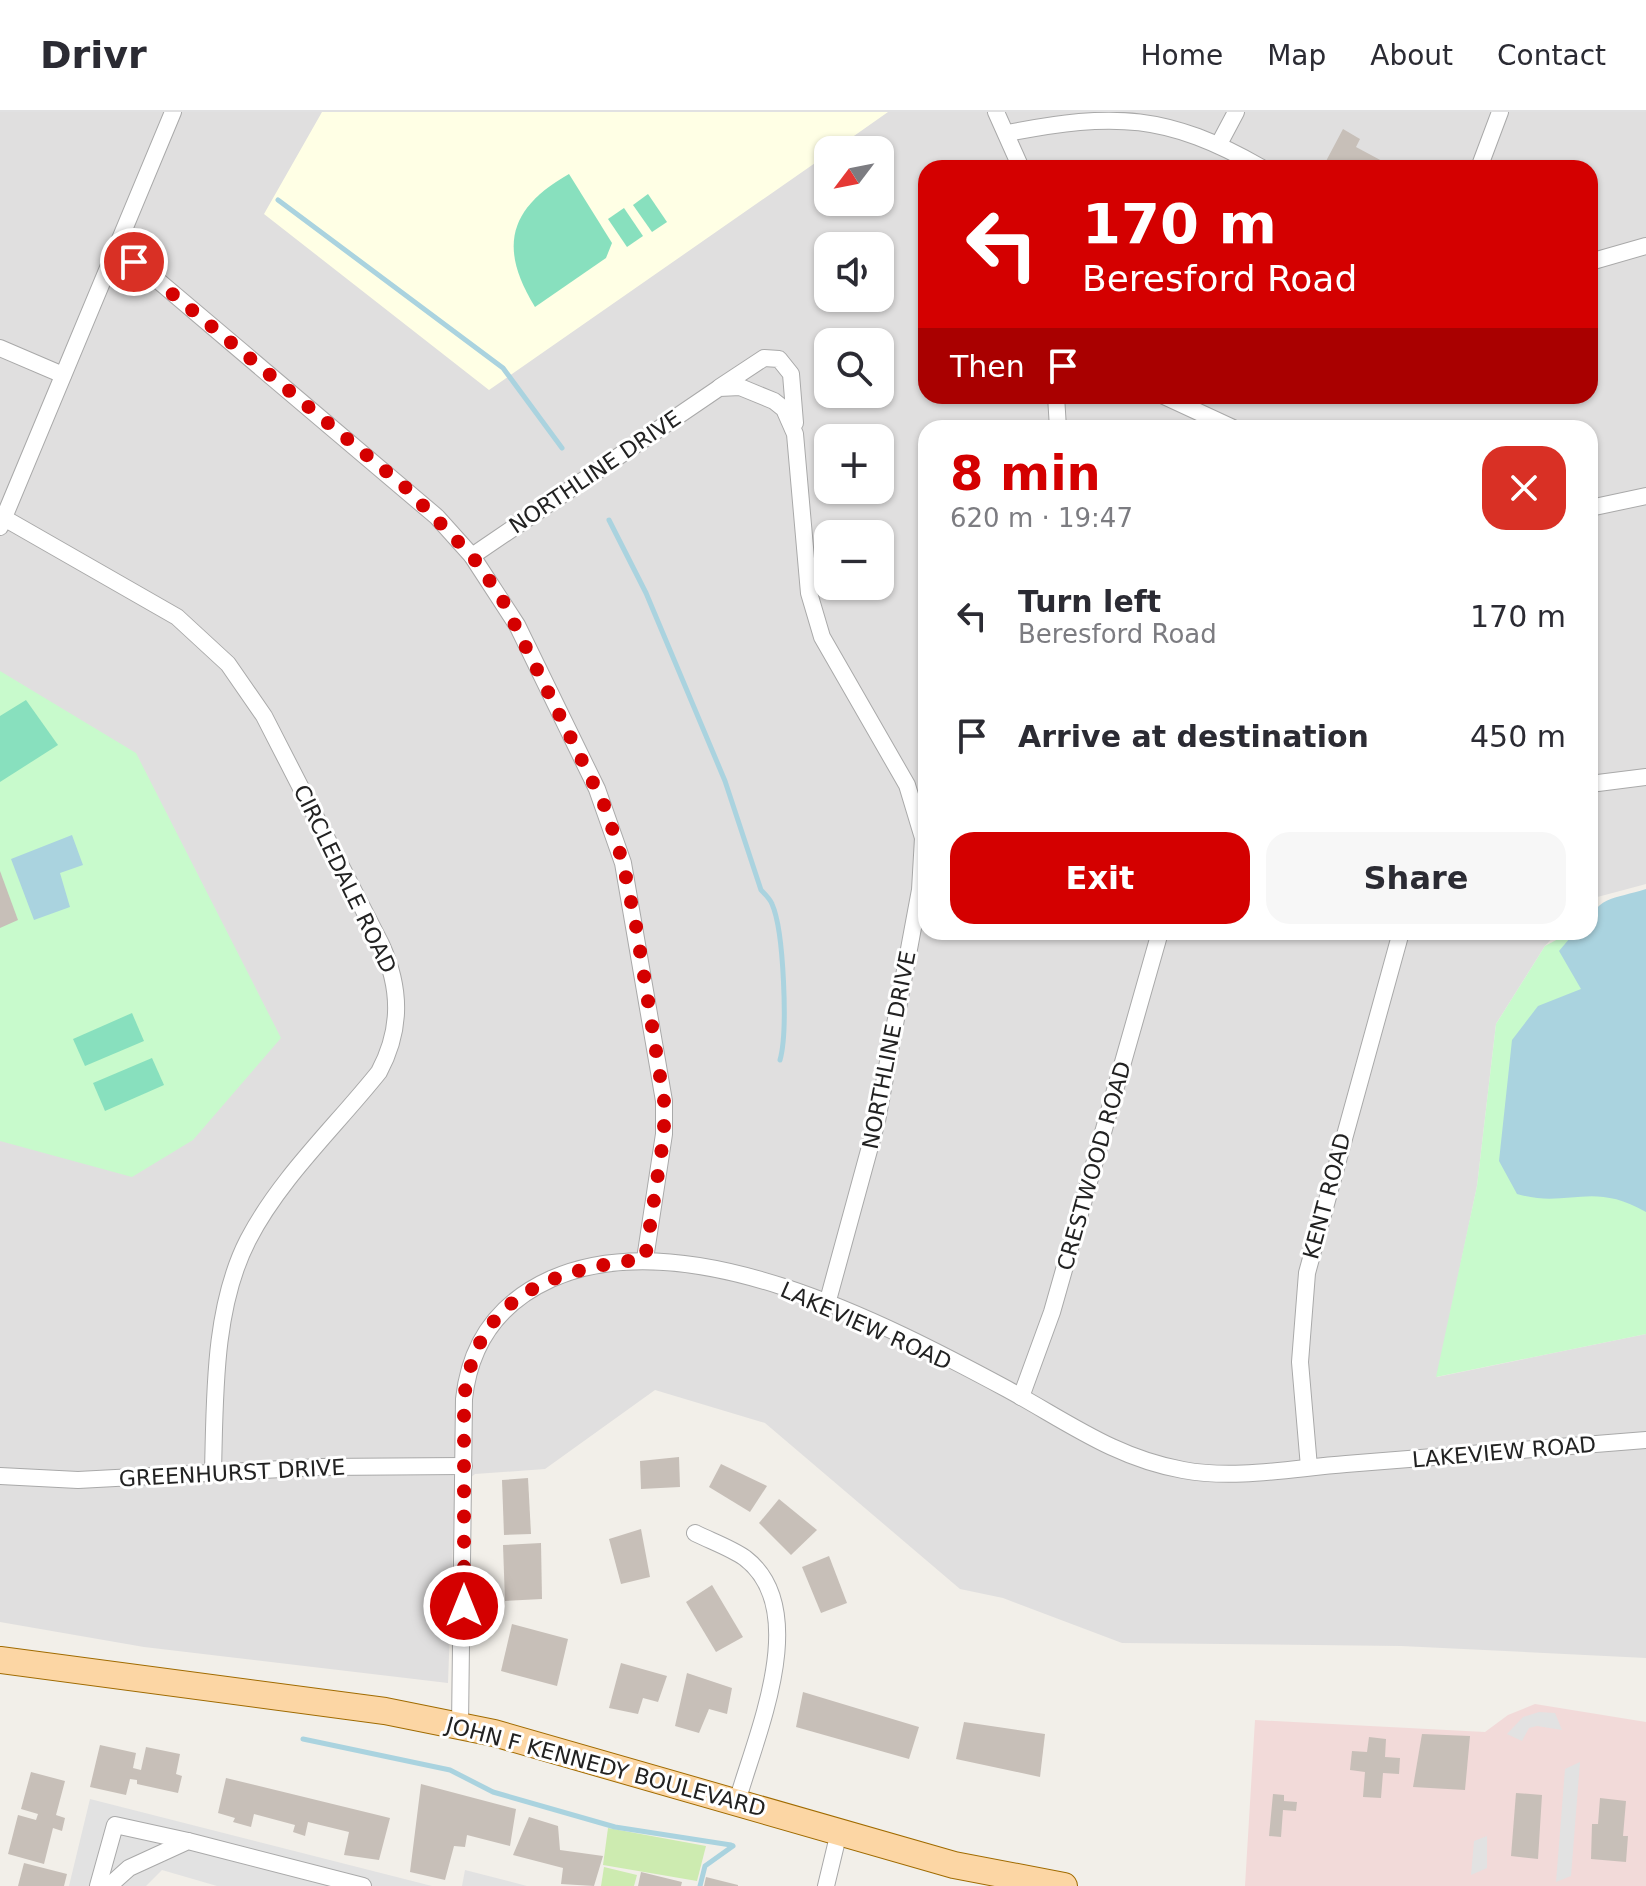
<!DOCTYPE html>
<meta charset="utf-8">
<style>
body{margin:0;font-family:"DejaVu Sans",sans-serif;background:#f7f7f7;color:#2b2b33;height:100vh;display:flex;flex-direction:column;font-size:30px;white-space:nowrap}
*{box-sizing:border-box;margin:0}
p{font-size:26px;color:#7c7c81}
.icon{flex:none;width:44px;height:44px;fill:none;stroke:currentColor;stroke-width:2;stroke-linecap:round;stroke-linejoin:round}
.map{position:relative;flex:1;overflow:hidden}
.panel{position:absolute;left:918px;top:308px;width:680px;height:520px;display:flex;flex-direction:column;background:#fff;border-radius:24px;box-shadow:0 2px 6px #0004}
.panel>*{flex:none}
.top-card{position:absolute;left:918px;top:48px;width:680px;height:244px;border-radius:24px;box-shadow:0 2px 6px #0004;background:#d40000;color:#fff;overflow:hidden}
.needle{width:52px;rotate:238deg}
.fabs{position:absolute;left:814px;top:24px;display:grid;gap:16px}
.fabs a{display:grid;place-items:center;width:80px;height:80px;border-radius:16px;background:#fff;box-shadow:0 2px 6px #0004;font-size:40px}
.pin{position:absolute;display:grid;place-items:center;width:68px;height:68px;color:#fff;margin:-34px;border:4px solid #fff;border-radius:50%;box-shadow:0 2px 8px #0007}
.me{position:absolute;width:88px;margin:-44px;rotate:0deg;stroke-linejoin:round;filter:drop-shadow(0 0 6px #0008)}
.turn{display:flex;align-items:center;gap:28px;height:168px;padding:0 32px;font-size:36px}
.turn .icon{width:104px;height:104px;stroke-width:2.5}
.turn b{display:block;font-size:56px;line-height:68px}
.then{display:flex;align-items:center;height:76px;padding:0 32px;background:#0003;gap:16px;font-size:30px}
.round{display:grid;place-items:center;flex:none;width:84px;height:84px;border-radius:24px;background:#f7f7f7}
.headline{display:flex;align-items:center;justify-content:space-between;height:136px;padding:0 32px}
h1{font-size:48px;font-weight:800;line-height:60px;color:#d40000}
.button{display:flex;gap:16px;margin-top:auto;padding:16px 32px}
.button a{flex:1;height:92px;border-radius:24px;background:#d40000;color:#fff;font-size:32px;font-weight:800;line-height:92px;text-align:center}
.button a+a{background:#f7f7f7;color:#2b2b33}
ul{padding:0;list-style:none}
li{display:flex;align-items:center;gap:24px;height:120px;padding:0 32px}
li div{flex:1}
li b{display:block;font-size:30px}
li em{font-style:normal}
header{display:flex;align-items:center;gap:48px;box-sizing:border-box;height:112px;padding:0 40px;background:#fff;border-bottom:2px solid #e1e1e2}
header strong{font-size:38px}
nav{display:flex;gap:44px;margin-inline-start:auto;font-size:28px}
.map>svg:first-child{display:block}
.residential{fill:#e0dfdf;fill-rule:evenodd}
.commercial{fill:#f2dad9}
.education{fill:#ffffe5}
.grass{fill:#cdebb0}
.park{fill:#c8facc}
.pitch{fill:#88e0be}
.parking{fill:#e2e2e2}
.water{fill:#aad3df}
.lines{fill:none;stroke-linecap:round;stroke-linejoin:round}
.stream{stroke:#aad3df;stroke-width:5}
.building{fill:#c7bfb8}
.minor-casing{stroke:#a9a9a9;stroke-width:18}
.primary-casing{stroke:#a06b00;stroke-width:28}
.minor{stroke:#fff;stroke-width:16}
.primary{stroke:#fcd6a4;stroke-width:26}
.route{stroke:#d40000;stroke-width:14;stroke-dasharray:0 25.2}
.labels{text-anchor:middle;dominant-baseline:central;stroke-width:6;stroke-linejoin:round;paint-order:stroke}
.street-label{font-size:22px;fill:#222;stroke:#fff}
</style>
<header>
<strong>Drivr</strong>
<nav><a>Home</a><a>Map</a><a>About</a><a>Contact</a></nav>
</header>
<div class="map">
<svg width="1646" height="1774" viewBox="0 0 1646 1774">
<rect width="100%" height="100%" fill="#f2efe9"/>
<path class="residential" d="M0,0H1646V772L1590,787V316H926V820H1558L1545,834L1496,912L1477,1074L1437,1265L1646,1222V1546L1401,1534L1122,1531L1003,1486L960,1477L765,1311L655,1278L545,1357L475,1362L455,1378L448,1571L144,1535L0,1510ZM828,38H880V90H828ZM926,56H1590V284H926ZM828,134H880V186H828ZM828,230H880V282H828ZM828,326H880V378H828ZM828,422H880V474H828Z"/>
<polygon class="commercial" points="1535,1592 1646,1610 1646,1774 1245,1774 1255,1608 1485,1620 1508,1603"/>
<polygon class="education" points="322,0 888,0 834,38 828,38 828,42 489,278 264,102"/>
<g class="grass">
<polygon points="608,1716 706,1734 697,1769 603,1753"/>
<polygon points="604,1755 637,1763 634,1774 601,1774"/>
</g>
<g class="park">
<polygon points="0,559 136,641 281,926 193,1028 132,1065 0,1029"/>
<polygon points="1646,779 1646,1222 1436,1265 1477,1074 1496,912 1545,834 1571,820 1590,820"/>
</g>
<g class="pitch">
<path d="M569,62L612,131L606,146L535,195C498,135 509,96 569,62Z"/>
<polygon points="648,82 667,110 652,120 633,93"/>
<polygon points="624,96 643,124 627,135 608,107"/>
<polygon points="26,588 58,633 0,670 0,604"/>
<polygon points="132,901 144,929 85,954 73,927"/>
<polygon points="152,946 164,973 105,999 93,971"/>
</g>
<g class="parking">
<polygon points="1539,1600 1555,1601 1562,1618 1537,1614 1529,1616 1522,1629 1507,1622 1523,1605"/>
<polygon points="1580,1650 1571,1764 1556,1770 1565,1657"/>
<polygon points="90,1687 432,1774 217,1774 162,1758 146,1774 69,1774"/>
<polygon points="1487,1724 1487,1756 1471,1763 1474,1729"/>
<polygon points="465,1758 527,1774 462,1774"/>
</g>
<g class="water">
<polygon points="72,723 83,753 60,761 70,795 34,808 11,747"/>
<path d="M1646,777V1100C1591,1068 1568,1097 1517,1082L1499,1049L1512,928L1538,894L1581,877L1559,839L1575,820H1590C1590,784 1616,787 1646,777Z"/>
</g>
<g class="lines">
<g class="stream">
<polyline points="278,88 503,256 562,336"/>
<path d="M609,408L646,481L725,669L761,778C765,782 770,787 772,792C784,819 788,920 780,948"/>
<polyline points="303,1627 450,1658 493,1680 615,1715 731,1733"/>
<polyline points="700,1774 705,1754 733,1734"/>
</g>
</g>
<g class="building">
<polygon points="1343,17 1360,27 1356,35 1384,50 1381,56 1333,56 1325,51"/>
<polygon points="0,759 18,808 0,816"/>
<polygon points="679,1345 680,1375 641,1377 640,1349"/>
<polygon points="721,1352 767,1374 750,1400 709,1375"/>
<polygon points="528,1366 531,1422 504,1423 502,1368"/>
<polygon points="779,1387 817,1418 791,1443 759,1411"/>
<polygon points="641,1417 650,1465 621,1472 609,1427"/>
<polygon points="541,1431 542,1487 505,1489 503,1433"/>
<polygon points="829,1444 847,1491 821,1501 802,1455"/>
<polygon points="712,1473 743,1525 716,1540 686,1490"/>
<polygon points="512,1512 568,1527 557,1574 501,1559"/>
<polygon points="621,1551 667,1564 658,1590 643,1586 638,1602 609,1596"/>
<polygon points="687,1561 732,1576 727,1602 709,1597 699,1621 675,1614"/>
<polygon points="803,1580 919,1615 909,1647 796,1615"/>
<polygon points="964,1610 1045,1622 1040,1665 956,1647"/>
<polygon points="1422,1622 1470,1624 1465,1678 1413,1675"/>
<polygon points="1369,1625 1386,1627 1385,1645 1400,1646 1399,1662 1383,1661 1381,1686 1363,1685 1365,1660 1350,1658 1352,1639 1367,1640"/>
<polygon points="100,1633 136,1641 133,1656 141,1658 146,1635 180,1642 176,1662 182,1664 178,1681 137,1672 137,1668 130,1667 126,1683 90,1675"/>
<polygon points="31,1660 65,1669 56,1703 65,1706 62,1719 53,1716 44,1752 8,1742 18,1703 36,1708 38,1702 21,1697"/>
<polygon points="226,1666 390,1706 379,1748 344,1743 349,1720 308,1710 305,1724 293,1720 295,1713 254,1702 251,1715 233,1710 235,1706 218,1701"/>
<polygon points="421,1672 516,1697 510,1734 467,1723 465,1735 454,1734 445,1768 410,1760"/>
<polygon points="1516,1681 1542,1683 1538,1747 1511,1744"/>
<polygon points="1273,1682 1284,1683 1284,1689 1297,1690 1296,1699 1283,1698 1281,1725 1269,1724"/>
<polygon points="1600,1686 1626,1689 1623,1724 1628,1724 1626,1750 1591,1747 1592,1712 1598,1712"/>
<polygon points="529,1705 558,1714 560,1738 603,1744 594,1774 561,1772 563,1756 513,1743"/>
<polygon points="24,1751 67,1762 64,1774 18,1774"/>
<polygon points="641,1760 682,1770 681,1774 638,1774"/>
<polygon points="706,1765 738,1773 738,1774 704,1774"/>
</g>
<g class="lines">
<g class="minor-casing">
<g id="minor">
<polyline points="996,0 1021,56"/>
<path d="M1008,21C1115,0 1167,2 1262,56"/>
<polyline points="1219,32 1236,0"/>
<polyline points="1479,56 1500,0"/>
<polyline points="116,139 142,155 437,405 472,444 517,513 597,677 623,751 664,989 664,1022 645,1147"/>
<polyline points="1590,150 1646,134"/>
<polyline points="0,236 63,263"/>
<polyline points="720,275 764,246 779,247 791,262 795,311"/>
<polyline points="1056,284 1058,316"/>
<polyline points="1164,284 1233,316"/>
<polyline points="1590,396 1646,384"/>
<path d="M4,406L177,505L228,552L264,604L381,832C401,876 402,917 379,960C336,1014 280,1066 248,1128C213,1196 215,1285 213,1360"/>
<polyline points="0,415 173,0"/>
<polyline points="472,444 719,276 740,275 774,289 784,297 795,322 809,481 822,525 907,673 923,726 920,778 877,1009 827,1192"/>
<polyline points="1590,672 1646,665"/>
<polyline points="1021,1285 1052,1200 1160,820"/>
<polyline points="1309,1355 1300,1250 1307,1161 1401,820"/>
<polyline points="0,1364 78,1368 320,1355 464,1354"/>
<path d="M695,1421C711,1429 731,1436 745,1446C813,1498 755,1625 737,1690"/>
<path d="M460,1614L464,1287C470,1231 498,1191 551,1167C686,1107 886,1212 1007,1277C1066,1309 1115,1346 1183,1358C1236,1368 1293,1356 1346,1352C1446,1344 1546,1336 1646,1328"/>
<polyline points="98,1774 115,1713 188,1729"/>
<polyline points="109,1774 129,1756 188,1729 363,1774"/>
<polyline points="826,1774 839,1720"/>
</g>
</g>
<g class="primary-casing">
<polyline id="primary" points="0,1548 385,1599 494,1621 954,1753 1064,1774"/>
</g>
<use href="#minor" class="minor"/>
<use href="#primary" class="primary"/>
</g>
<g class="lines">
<path class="route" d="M134,150L405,375L472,444L501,485L606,697L623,751L636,814L664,989V1022L645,1147C552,1157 476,1184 464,1287V1494"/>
</g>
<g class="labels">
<g class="street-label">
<text transform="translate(595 360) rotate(-34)">NORTHLINE DRIVE</text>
<text transform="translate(345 767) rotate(64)">CIRCLEDALE ROAD</text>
<text transform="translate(889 938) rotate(-79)">NORTHLINE DRIVE</text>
<text transform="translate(1094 1054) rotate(-74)">CRESTWOOD ROAD</text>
<text transform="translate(1327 1084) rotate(-75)">KENT ROAD</text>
<text transform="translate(866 1214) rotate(24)">LAKEVIEW ROAD</text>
<text transform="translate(1504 1340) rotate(-5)">LAKEVIEW ROAD</text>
<text transform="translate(232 1361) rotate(-3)">GREENHURST DRIVE</text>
<text transform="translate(606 1655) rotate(15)">JOHN F KENNEDY BOULEVARD</text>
</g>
</g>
</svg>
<div class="fabs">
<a><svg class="needle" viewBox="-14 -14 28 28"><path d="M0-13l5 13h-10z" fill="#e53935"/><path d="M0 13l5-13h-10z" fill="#7c7c81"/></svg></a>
<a><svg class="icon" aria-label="sound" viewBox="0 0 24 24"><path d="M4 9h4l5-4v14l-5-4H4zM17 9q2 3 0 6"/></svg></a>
<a><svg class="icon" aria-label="search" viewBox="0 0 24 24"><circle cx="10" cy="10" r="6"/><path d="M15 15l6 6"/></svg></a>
<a>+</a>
<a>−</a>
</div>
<div class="pin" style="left:134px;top:150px;background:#d93025"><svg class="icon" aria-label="arrive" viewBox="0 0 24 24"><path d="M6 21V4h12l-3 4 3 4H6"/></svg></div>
<svg class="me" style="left:464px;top:1494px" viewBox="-20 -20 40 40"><circle r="17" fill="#d40000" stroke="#fff" stroke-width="3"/><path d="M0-11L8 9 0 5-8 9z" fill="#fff"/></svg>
<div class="top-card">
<div class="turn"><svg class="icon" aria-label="left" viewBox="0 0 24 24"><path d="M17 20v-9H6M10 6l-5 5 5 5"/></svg><div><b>170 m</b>Beresford Road</div></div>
<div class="then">Then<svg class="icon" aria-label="arrive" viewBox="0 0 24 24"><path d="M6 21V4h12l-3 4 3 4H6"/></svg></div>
</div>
<section class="panel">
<div class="headline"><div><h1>8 min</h1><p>620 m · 19:47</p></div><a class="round" style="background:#d93025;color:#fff"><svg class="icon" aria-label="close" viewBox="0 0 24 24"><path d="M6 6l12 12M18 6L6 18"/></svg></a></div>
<ul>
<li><svg class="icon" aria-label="left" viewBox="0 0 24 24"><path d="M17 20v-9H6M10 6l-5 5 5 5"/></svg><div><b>Turn left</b><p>Beresford Road</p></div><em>170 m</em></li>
<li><svg class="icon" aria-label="arrive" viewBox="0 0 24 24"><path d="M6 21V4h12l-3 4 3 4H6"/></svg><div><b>Arrive at destination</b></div><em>450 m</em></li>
</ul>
<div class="button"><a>Exit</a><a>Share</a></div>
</section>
</div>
